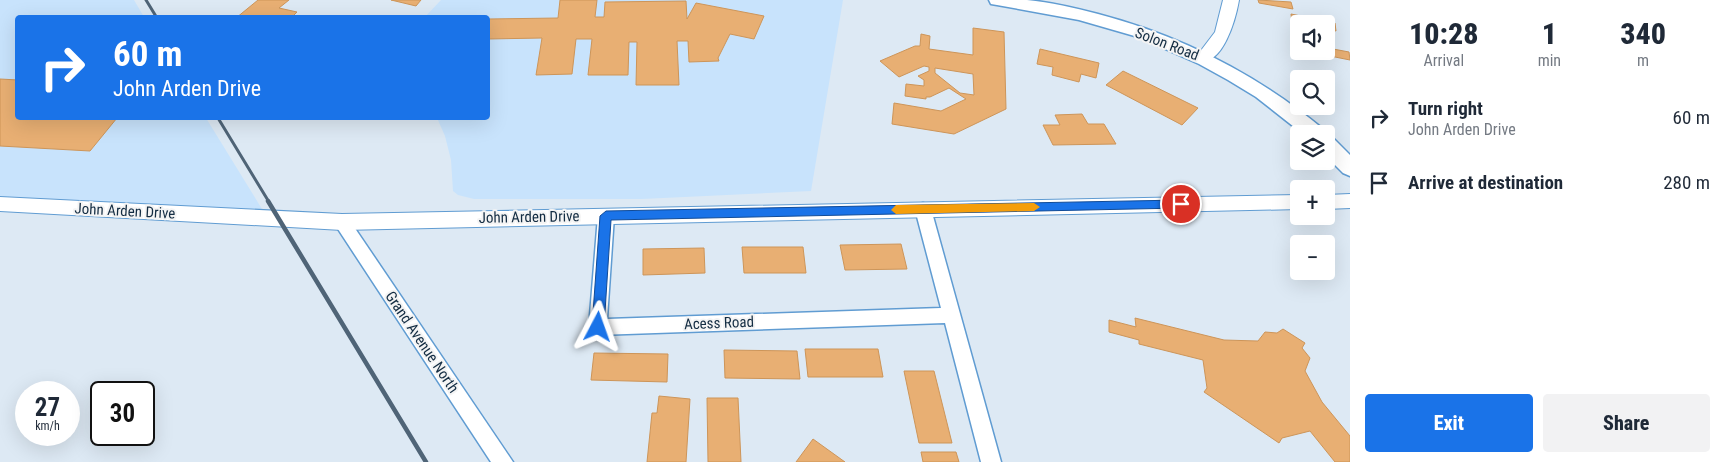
<!DOCTYPE html>
<meta charset="utf-8">
<style>
body{margin:0;font-family:"Roboto Condensed",sans-serif;background:#f2f2f3;color:#1f2937;height:100vh;display:flex;flex-direction:column;font-size:19px;white-space:nowrap}
*{box-sizing:border-box;margin:0}
p{font-size:16px;color:#747a83}
.icon{flex:none;width:28px;height:28px;fill:none;stroke:currentColor;stroke-width:2;stroke-linecap:round;stroke-linejoin:round}
.map{position:relative;flex:1;overflow:hidden}
.sheet{display:flex;flex-direction:column;background:#fff;width:375px}
.sheet>*{flex:none}
.top-card{position:absolute;left:15px;top:15px;width:475px;height:105px;border-radius:5px;box-shadow:0 5px 20px #0002;background:#1a73e8;color:#fff;overflow:hidden}
.tools{position:absolute;left:1290px;top:15px;display:grid;gap:10px}
.tools a{display:grid;place-items:center;width:45px;height:45px;border-radius:5px;background:#fff;box-shadow:0 5px 20px #0002;font-size:25px}
.speed{position:absolute;left:15px;top:381px;display:flex;gap:10px;font-size:25px;font-weight:700;text-align:center}
.speed>*{display:grid;place-content:center;width:65px;height:65px;border-radius:50%;background:#fff;box-shadow:0 5px 20px #0002;line-height:1}
.speed small{font-size:12px;font-weight:400}
.speed .limit{border:2px solid #111;border-radius:8px;background:#fff;color:#111}
.pin{position:absolute;display:grid;place-items:center;width:42px;height:42px;color:#fff;margin:-21px;border:2px solid #fff;border-radius:50%;box-shadow:0 1px 5px #0007}
.me{position:absolute;width:55px;margin:-28px;rotate:4deg;stroke-linejoin:round;filter:drop-shadow(0 0 4px #0008)}
.turn{display:flex;align-items:center;gap:18px;height:105px;padding:0 15px;font-size:22px}
.turn .icon{width:65px;height:65px;stroke-width:2.5}
.turn b{display:block;font-size:35px;line-height:42px}
.eta{display:flex;justify-content:space-evenly;align-items:center;height:85px;text-align:center}
.eta b{font-size:30px;font-weight:800;line-height:35px}
.action{display:flex;gap:10px;margin-top:auto;padding:10px 15px}
.action a{flex:1;height:58px;border-radius:5px;background:#1a73e8;color:#fff;font-size:20px;font-weight:800;line-height:58px;text-align:center}
.action a+a{background:#f2f2f3;color:#1f2937}
ul{padding:0;list-style:none}
li{display:flex;align-items:center;gap:15px;height:65px;padding:0 15px}
li div{flex:1}
li b{display:block;font-size:19px}
li em{font-style:normal}
main{display:flex;flex:1;min-height:0}
.map>svg:first-child{display:block}
.built{fill:#c8e3fc}
.building{fill:#e8af73;stroke:#cd9559;fill-rule:evenodd}
.lines{fill:none;stroke-linecap:round;stroke-linejoin:round}
.minor-casing{stroke:#609cd2;stroke-width:3}
.tertiary-casing{stroke:#609cd2;stroke-width:2}
.secondary-casing{stroke:#609cd2;stroke-width:3}
.minor{fill:#fff;fill-rule:evenodd}
.tertiary{fill:#fff;fill-rule:evenodd}
.secondary{fill:#fff;fill-rule:evenodd}
.rail-far1{stroke:#4f6477;stroke-width:3}
.rail{stroke:#4f6477;stroke-width:4.5}
.route{fill:#1a73e8;stroke:#114b97}
.slow{fill:#f59e0b}
.labels{text-anchor:middle;dominant-baseline:central;stroke-width:4;stroke-linejoin:round;paint-order:stroke}
.street-label{font-size:15px;fill:#132c42;stroke:#f4f4f4}
</style>
<main>
<div class="map">
<svg width="1350" height="462" viewBox="0 0 1350 462">
<rect width="100%" height="100%" fill="#dde9f4"/>
<g class="built">
<polygon points="0,0 134,0 144,17 18,18 18,118 206,118 265,214 0,199"/>
<polygon points="441,0 843,0 811,191 642,199 474,199 458,195 453,191 451,160 445,136 437,118 488,118 488,18 424,18"/>
</g>
<g class="building">
<polygon points="258,0 289,0 279,8 297,12 291,18 236,18"/>
<polygon points="391,0 421,0 416,6"/>
<polygon points="560,0 597,0 595,17 604,17 605,2 686,1 687,19 696,3 764,16 754,39 730,34 718,58 719,61 689,62 688,41 677,41 679,85 636,85 637,42 629,42 628,75 588,75 592,39 576,39 572,74 536,75 542,38 488,39 488,19 558,18"/>
<polygon points="1258,0 1291,2 1293,9 1259,3"/>
<polygon points="1291,14 1335,23 1336,31 1326,29 1326,24 1299,24 1299,43 1294,42"/>
<path d="M973,28L1004,32L1006,109L954,134L892,124L894,103L941,111L966,99L949,88L930,97H926V99L905,96L906,84L924,86V80L918,76L929,71V67L924,66L899,77L880,61L915,46H920L921,34L930,36L929,49L973,55ZM935,68L973,74L974,95L960,93L935,73Z"/>
<polygon points="1328,48 1349,52 1350,60 1330,56"/>
<polygon points="1040,49 1099,63 1096,78 1081,74 1079,82 1052,75 1053,67 1037,64"/>
<polygon points="1123,71 1198,108 1182,125 1106,85"/>
<polygon points="0,79 18,80 18,102 16,104 18,104 18,118 117,118 90,151 0,146"/>
<polygon points="1082,114 1088,124 1104,124 1116,144 1053,145 1043,125 1060,125 1055,115"/>
<polygon points="901,244 907,269 845,270 840,245"/>
<polygon points="742,247 803,247 806,273 744,273"/>
<polygon points="704,248 705,273 643,275 643,249"/>
<polygon points="1135,318 1224,340 1258,341 1265,332 1277,333 1283,329 1305,343 1302,348 1310,358 1305,371 1322,402 1350,436 1350,462 1335,462 1310,431 1282,438 1279,443 1204,392 1207,388 1203,360 1139,344 1139,340 1109,332 1109,320 1136,327"/>
<polygon points="805,349 878,349 883,377 808,377"/>
<polygon points="724,350 797,351 800,379 725,378"/>
<polygon points="594,353 668,354 667,382 591,380"/>
<polygon points="904,371 934,371 952,443 919,443"/>
<polygon points="659,396 690,399 686,462 647,462 652,413 657,413"/>
<polygon points="707,398 738,398 741,462 708,462"/>
<polygon points="813,439 845,462 796,462"/>
<polygon points="921,452 956,452 959,462 923,462"/>
</g>
<g class="lines">
<g class="minor-casing">
<g id="minor">
<polygon points="923,203 929,205 931,209 1001,462 981,462 945,323 598,335 592,332 589,327 598,216 600,212 606,210 612,212 614,216 607,319 941,308 915,209 917,205"/>
<polygon points="342,216 348,218 513,462 491,462 336,226 334,222 336,218"/>
</g>
</g>
<g class="tertiary-casing">
<g id="tertiary">
<path d="M1223,0H1239C1236,18 1223,67 1198,61L1196,57L1215,32Z"/>
<polygon points="1350,194 1350,208 1326,209 1326,195"/>
<polygon points="1299,195 1299,209 342,230 0,211 0,197 342,214"/>
</g>
</g>
<g class="secondary-casing">
<g id="secondary">
<path d="M989,0C1001,0 1014,0 1027,0C1050,2 1075,8 1098,14C1182,36 1256,74 1323,129L1326,134H1303L1256,97L1228,80L1199,64L1138,37L1079,20L997,5L991,4Z"/>
<polygon points="1326,136 1333,138 1350,155 1350,176 1343,173 1326,156"/>
</g>
</g>
<use href="#minor" class="minor"/>
<use href="#tertiary" class="tertiary"/>
<use href="#secondary" class="secondary"/>
<g class="rail-far1">
<polyline points="146,0 157,18"/>
<polyline points="218,118 269,202"/>
</g>
<polyline class="rail" points="268,201 426,462"/>
</g>
<polygon class="route" points="1181,200 1187,204 1181,208 611,220 604,327 602,331 598,333 593,331 592,327 600,216 606,211"/>
<polygon class="slow" points="1034,203 1040,207 1034,211 896,214 891,210 896,205"/>
<g class="labels">
<g class="street-label">
<text transform="translate(1167 44) rotate(21)">Solon Road</text>
<text transform="translate(125 211) rotate(3)">John Arden Drive</text>
<text transform="translate(529 217) rotate(-1)">John Arden Drive</text>
<text transform="translate(719 323) rotate(-2)">Acess Road</text>
<text transform="translate(422 342) rotate(56)">Grand Avenue North</text>
</g>
</g>
</svg>
<div class="tools">
<a><svg class="icon" aria-label="sound" viewBox="0 0 24 24"><path d="M4 9h4l5-4v14l-5-4H4zM17 9q2 3 0 6"/></svg></a>
<a><svg class="icon" aria-label="search" viewBox="0 0 24 24"><circle cx="10" cy="10" r="6"/><path d="M15 15l6 6"/></svg></a>
<a><svg class="icon" aria-label="layers" viewBox="0 0 24 24"><path d="M12 4l9 5-9 5-9-5zM3 14l9 5 9-5"/></svg></a>
<a>+</a>
<a>−</a>
</div>
<div class="speed"><div>27<small>km/h</small></div><div class="limit">30</div></div>
<div class="pin" style="left:1181px;top:204px;background:#d93025"><svg class="icon" aria-label="arrive" viewBox="0 0 24 24"><path d="M6 21V4h12l-3 4 3 4H6"/></svg></div>
<svg class="me" style="left:598px;top:327px" viewBox="-20 -20 40 40"><path d="M0-17L14 15 0 8-14 15z" fill="#1a73e8" stroke="#fff" stroke-width="4"/></svg>
<div class="top-card">
<div class="turn"><svg class="icon" aria-label="right" viewBox="0 0 24 24"><path d="M7 20v-9h11M14 6l5 5-5 5"/></svg><div><b>60 m</b>John Arden Drive</div></div>
</div>
</div>
<section class="sheet">
<div class="eta">
<div><b>10:28</b><p>Arrival</p></div>
<div><b>1</b><p>min</p></div>
<div><b>340</b><p>m</p></div>
</div>
<ul>
<li><svg class="icon" aria-label="right" viewBox="0 0 24 24"><path d="M7 20v-9h11M14 6l5 5-5 5"/></svg><div><b>Turn right</b><p>John Arden Drive</p></div><em>60 m</em></li>
<li><svg class="icon" aria-label="arrive" viewBox="0 0 24 24"><path d="M6 21V4h12l-3 4 3 4H6"/></svg><div><b>Arrive at destination</b></div><em>280 m</em></li>
</ul>
<div class="action"><a>Exit</a><a>Share</a></div>
</section>
</main>
